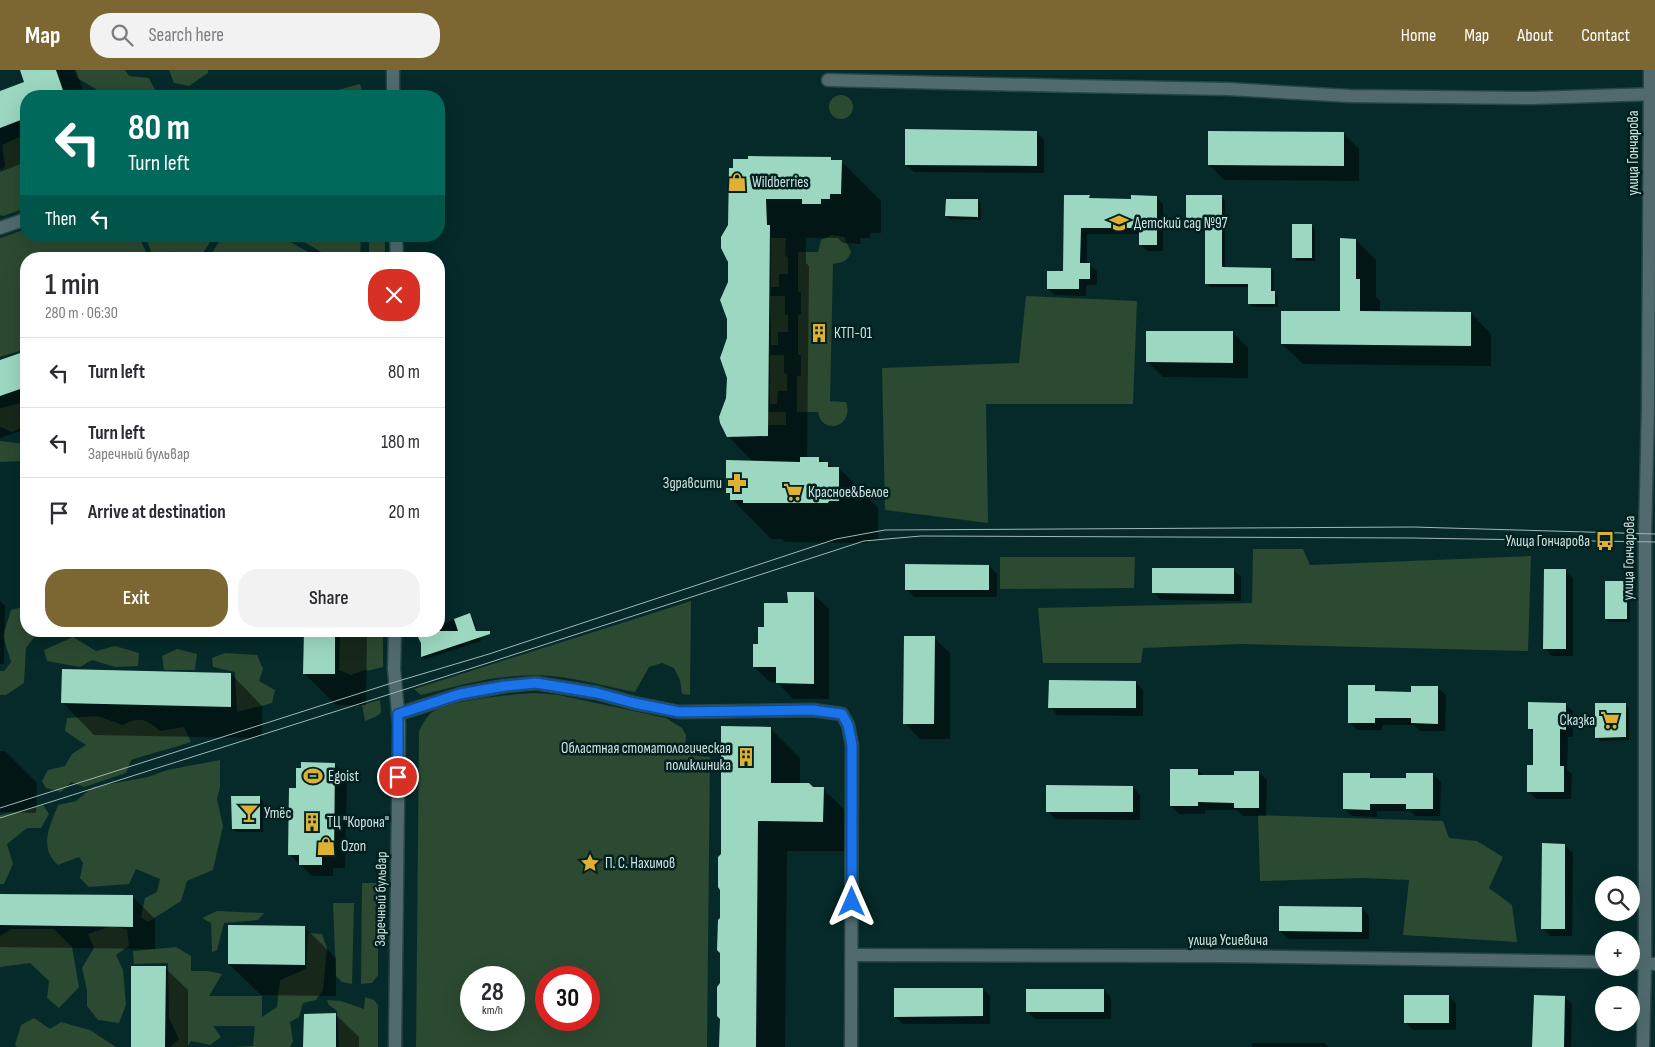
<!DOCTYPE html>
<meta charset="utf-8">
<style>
body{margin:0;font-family:"Sofia Sans Condensed",sans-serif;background:#f2f2f3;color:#2b2b33;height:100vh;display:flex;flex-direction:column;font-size:19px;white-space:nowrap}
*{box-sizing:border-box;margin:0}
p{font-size:16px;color:#7c7c81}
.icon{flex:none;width:28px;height:28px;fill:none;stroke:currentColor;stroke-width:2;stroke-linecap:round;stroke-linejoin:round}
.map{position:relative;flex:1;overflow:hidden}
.drawer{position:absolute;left:20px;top:182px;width:425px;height:385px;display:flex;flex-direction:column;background:#fff;border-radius:20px;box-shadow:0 5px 20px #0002}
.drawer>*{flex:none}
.guide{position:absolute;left:20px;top:20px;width:425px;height:152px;border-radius:20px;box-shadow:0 5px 20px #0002;background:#00695c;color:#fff;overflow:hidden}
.buttons{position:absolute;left:1595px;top:806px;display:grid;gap:10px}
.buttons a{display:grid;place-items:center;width:45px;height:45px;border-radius:50%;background:#fff;box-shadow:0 5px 20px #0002;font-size:25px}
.speed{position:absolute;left:460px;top:896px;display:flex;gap:10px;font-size:25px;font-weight:700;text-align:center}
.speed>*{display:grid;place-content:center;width:65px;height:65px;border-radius:50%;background:#fff;box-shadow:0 5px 20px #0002;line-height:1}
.speed small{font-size:12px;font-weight:400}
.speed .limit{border:8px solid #d22;background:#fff;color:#111}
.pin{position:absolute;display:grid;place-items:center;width:42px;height:42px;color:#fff;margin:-21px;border:2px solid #fff;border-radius:50%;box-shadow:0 1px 5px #0007}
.me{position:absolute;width:55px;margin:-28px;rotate:0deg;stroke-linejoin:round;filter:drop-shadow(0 0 4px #0008)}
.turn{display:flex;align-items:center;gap:18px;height:105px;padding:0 25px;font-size:22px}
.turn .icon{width:65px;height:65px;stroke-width:2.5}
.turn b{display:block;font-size:35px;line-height:42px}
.then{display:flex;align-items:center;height:48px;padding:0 25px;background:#0003;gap:10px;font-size:19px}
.round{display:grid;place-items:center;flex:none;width:52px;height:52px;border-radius:20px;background:#f2f2f3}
.head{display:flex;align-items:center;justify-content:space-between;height:85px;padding:0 25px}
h1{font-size:30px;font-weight:600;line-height:38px}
.button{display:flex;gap:10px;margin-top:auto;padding:10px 25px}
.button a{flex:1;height:58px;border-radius:20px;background:#7c6733;color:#fff;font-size:20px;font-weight:600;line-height:58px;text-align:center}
.button a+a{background:#f2f2f3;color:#2b2b33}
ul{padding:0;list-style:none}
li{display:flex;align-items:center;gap:15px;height:70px;padding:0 25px;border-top:1px solid #e1e1e2}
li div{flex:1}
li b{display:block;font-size:19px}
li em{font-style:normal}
header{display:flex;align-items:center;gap:30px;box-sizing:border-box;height:70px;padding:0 25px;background:#7c6733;color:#fff}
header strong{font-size:24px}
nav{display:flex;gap:28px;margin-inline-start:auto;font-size:18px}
.search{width:350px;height:45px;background:#f2f2f3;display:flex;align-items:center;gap:12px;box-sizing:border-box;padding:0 18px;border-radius:20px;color:#7c7c81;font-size:19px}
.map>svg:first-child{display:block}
.green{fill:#2c4931;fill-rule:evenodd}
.shadow{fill:#0007}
.building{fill:#9cd7c1}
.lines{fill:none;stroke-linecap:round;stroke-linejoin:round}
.minor-casing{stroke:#254746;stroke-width:15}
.minor{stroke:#506a6e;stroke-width:12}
.tram{stroke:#a0b7b6;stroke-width:1}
.route-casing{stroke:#114b97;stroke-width:12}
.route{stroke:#1a73e8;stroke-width:9}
.labels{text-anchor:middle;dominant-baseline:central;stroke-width:5;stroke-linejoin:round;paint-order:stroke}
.street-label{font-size:15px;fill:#cfe2e1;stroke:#00211f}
.poi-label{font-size:15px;fill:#cfe2e1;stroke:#00211f;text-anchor:start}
</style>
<header>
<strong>Map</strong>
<div class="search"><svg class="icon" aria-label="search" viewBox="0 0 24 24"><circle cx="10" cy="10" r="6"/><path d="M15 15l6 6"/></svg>Search here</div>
<nav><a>Home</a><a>Map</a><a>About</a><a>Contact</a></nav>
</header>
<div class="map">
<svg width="1655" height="977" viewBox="0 0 1655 977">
<rect width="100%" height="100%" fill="#052a29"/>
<g class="green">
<polygon points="74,0 125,0 129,6 149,8 155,20 148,26 96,26 96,19 77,8"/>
<polygon points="169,0 208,0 208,3 189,16 174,13"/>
<polygon points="360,14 362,20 348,26 315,26"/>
<circle cx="841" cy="37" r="12"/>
<polygon points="19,67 26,74 26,106 21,123 24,122 26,124 26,138 3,146 0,145 0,98 2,100 5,96 2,75"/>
<path d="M26,159V166H67L71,169L81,166H138C142,174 146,180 149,189H26V279L0,287V168Z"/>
<path d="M832,165L844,167L851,182C847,192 843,192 833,194L830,331L846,332C855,357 822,366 818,342H797V306H801V285H798V245L801,244V223L798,222V182H818L821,170Z"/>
<polygon points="145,166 214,166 199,189 175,189 173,181 159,186 160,189 154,189"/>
<polygon points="223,166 280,166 317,187 308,187 310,189 288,189 288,187 237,187 228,189 208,189"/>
<polygon points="294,166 361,166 360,189 327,189 323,183"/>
<rect x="369" y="166" width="16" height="23"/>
<polygon points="771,168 786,168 785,186 788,187 788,204 779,204 779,217 771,217"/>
<polygon points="770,226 785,226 785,245 788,245 788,262 778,262 778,275 771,275"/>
<polygon points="1026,226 1137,231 1133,334 986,334 988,453 885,440 882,298 1019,293"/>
<polygon points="770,285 784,285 784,303 787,304 787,321 778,321 777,334 770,334"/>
<polygon points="26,332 26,356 12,362 0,357 0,338"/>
<rect x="767" y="342" width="19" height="13"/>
<polygon points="0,371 26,374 26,391 0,392"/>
<polygon points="1253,479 1303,479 1310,495 1531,486 1528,581 1240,574 1143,578 1141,593 1043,593 1038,538 1252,533"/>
<polygon points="1000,487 1135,487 1134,518 1000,519"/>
<path d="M691,531L690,625L682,624L680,610L674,598L662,593L649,597L635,622C608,617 580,609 552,606C507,602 464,614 421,625L414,619Z"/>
<polygon points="26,536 26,561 39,561 26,578 24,613 6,625 0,625 0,601 4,601 11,592 3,566 11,540"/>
<polygon points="340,561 383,561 383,597 367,601 367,599 351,605 339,600"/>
<polygon points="73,567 96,581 115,576 139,583 138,596 115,597 92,590 80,597 47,591 44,580"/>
<polygon points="177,579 197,584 195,600 164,600 162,586"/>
<polygon points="225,583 257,585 263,599 259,611 275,620 272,633 237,642 235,602 213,597 212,588"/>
<path d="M536,623L559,625L666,648L682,658L686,665L685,678L697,679V686L710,687L707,977H416L419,661C422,655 425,649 430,644C445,630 514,624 536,623ZM471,908H514V950H471ZM546,908H589V950H546Z"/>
<polygon points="380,630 381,643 375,647 365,651 362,635"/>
<path d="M97,646L123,655C139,646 147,649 160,661L184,657L191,672C171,679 151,683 131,690L126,703L84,717L71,712L61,722L46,718L42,711L48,700L65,696L72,684L86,675L65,661L67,648Z"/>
<path d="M220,690V717L217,729L223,756L213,800L187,811L181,831L148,852L141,847L145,828L157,822L160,809L136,799L129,814L89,817L80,808L83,793L79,787L58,795C38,777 50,756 58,735L76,731L93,717L148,707L167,700Z"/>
<polygon points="43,735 49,744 41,758 27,758 7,774 13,794 4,814 0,814 0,745"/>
<polygon points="1258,745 1443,751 1449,768 1477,771 1503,787 1489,818 1512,835 1517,872 1403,865 1409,810 1362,808 1260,811"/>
<polygon points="362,813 378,813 378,905 372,913 361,914"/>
<polygon points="333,833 354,833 352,914 342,912 336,906"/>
<polygon points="217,841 264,843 258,850 224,853 217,880 212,882 211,853 202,848"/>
<polygon points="111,856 127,859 129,876 116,885 123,900 126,935 119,953 98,950 87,936 87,920 82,898 94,878 88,864"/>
<polygon points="11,859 54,859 72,877 79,917 59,938 47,928 49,911 30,893 0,897 0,866"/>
<polygon points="308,863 322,864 327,878 323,920 316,930 303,933 299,947 290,952 293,971 290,977 234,977 253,976 255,956 213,956 221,967 210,975 191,971 187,977 170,977 179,969 169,948 168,893 134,894 133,881 176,877 191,886 191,901 208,901 222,904 209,926 262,926 262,947 277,937 280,910 306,899"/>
<polygon points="365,927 374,930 378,935 378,977 339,977 337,941 329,935 327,930 341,931 364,939"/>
<polygon points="34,948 50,959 61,952 90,960 116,977 17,977 15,975 21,955"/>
</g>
<g class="shadow">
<polygon points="22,0 76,0 85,26 26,26 26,92 0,102 0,23 26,13"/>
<polygon points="1036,62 1044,70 1044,103 914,102 906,94"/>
<polygon points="1343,63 1359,79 1359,111 1224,110 1209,94"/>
<polygon points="831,88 834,91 841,91 881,131 881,163 870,163 870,168 860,168 861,174 843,173 838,168 806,168 806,193 809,196 807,388 819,388 833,398 839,398 878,438 878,470 868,470 868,473 785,472 782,469 771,469 732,429 732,427 727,422 753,392 728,366 730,99"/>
<polygon points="1089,126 1092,130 1132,130 1156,127 1163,134 1163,181 1147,181 1140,174 1140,164 1087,164 1087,195 1090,195 1097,201 1097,215 1086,215 1086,226 1055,225 1048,219 1065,202"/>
<polygon points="1222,127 1225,130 1225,199 1271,199 1274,202 1274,222 1278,226 1278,237 1253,237 1249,233 1249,217 1210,217 1206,213 1207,158 1191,157 1187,154"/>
<polygon points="978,130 981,134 981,150 950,149 946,146"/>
<polygon points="1311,155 1315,159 1315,191 1297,191 1294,187"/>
<polygon points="1356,170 1376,190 1376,227 1380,231 1380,243 1471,243 1491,264 1491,296 1303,294 1282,274 1341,242"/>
<polygon points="1233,263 1248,278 1248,308 1163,307 1147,291"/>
<polygon points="26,283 26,359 0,368 0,292"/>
<polygon points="989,496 997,504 997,527 914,527 906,519"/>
<polygon points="1233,500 1241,507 1241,531 1161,530 1153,522"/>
<polygon points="1566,500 1573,508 1573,586 1552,586 1545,578"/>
<polygon points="1627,512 1630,515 1630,552 1609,552 1606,548"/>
<polygon points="813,524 829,539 829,629 793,629 777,612 770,612 754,597 759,575 765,558 789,534"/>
<polygon points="0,531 5,536 4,594 0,594"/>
<polygon points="470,544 473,548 481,571 425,589 422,586 439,561 439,548 440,555"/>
<polygon points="305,561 367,561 366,635 336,635 304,603"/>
<polygon points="934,568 950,583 950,669 920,669 905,653"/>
<polygon points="231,604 262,636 262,668 94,665 63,633"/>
<polygon points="1136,612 1143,620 1143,646 1057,645 1050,637"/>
<polygon points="1375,617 1381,623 1412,623 1438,618 1446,625 1445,661 1420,661 1414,655 1382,655 1382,660 1357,660 1349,652"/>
<polygon points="1565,634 1573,641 1573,667 1568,667 1567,700 1572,704 1571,729 1536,729 1528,721 1534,697 1534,664 1529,659"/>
<polygon points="1625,634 1629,638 1629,670 1600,671 1596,667"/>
<polygon points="770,658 800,688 800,714 813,718 823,719 853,748 853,781 787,781 785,977 721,977 722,784"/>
<polygon points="0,681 5,681 37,713 36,743 0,742"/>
<polygon points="335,694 347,706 345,798 333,798 333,806 312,806 290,785"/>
<polygon points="1198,700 1203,706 1235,706 1259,703 1267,710 1266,746 1243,746 1237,740 1205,740 1205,744 1179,744 1171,736"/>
<polygon points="1370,704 1374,709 1407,709 1433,704 1441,712 1440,746 1415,746 1410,741 1377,741 1377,747 1352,746 1344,739"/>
<polygon points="1133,717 1140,725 1140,750 1055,749 1048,741"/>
<polygon points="259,727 263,731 263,762 237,762 233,759"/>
<polygon points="1565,775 1573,783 1572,866 1550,866 1542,858"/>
<polygon points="0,825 132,826 155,849 155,879 0,877"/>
<polygon points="1362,838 1369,846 1369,869 1288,869 1280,861"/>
<polygon points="304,857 336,888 336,926 261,925 229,894"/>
<polygon points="165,898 188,920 188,977 132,977"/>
<polygon points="983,919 990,927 990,954 903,954 895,946"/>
<polygon points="1104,920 1111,928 1111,949 1035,949 1027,941"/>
<polygon points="1449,926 1456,934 1456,960 1413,960 1405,952"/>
<polygon points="1564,927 1572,934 1571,977 1534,977"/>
<polygon points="336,945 359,967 359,977 305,977"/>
<polygon points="1252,973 1324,973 1328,977 1252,977"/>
</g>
<g class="building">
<polygon points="20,0 56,0 65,26 26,26 26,48 0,58 0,21 24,12"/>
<polygon points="905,59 1037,61 1037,96 905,95"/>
<polygon points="1208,61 1344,62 1344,96 1208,95"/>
<polygon points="748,86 831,87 831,90 842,90 841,124 830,124 830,129 821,129 821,134 802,134 802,129 766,129 767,155 770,155 768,366 727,367 720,353 719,347 726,328 727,308 720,288 727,268 727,249 720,230 728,212 728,192 721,178 721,167 728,155 729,98 733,98 733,89 748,89"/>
<polygon points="1064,125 1090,125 1089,128 1131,129 1131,125 1157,126 1157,175 1139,175 1139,158 1081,158 1080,193 1090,193 1090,209 1079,209 1079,219 1047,219 1047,201 1063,201"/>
<polygon points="1186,125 1222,125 1222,197 1271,198 1271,221 1275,221 1275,234 1248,234 1248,214 1205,214 1205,155 1186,154"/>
<polygon points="946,129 978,129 978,147 945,146"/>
<rect x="1292" y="154" width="20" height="34"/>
<polygon points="1340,168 1356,169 1356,209 1360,209 1360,241 1471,242 1471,276 1281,274 1281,241 1340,241"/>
<polygon points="1146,261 1233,261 1233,293 1146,292"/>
<polygon points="26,281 26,317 0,326 0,290"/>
<polygon points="800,387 819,387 819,392 828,392 828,397 839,397 839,431 829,431 828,433 743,433 743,430 730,430 730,423 726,423 726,390 800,392"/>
<polygon points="905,494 989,495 989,520 905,520"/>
<polygon points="1152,498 1234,498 1234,524 1152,523"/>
<polygon points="1544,499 1566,499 1566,579 1543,579"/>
<rect x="1605" y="511" width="22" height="38"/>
<polygon points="787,522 814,522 814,614 776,613 776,597 753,597 753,574 758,574 758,557 764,557 764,533 788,533"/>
<polygon points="470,543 476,561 490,561 490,564 421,587 421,573 415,561 458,561 454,549"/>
<polygon points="304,561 335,561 335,604 303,604"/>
<polygon points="904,566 935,566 934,654 903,654"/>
<polygon points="62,599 231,603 231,637 61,633"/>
<polygon points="1049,610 1136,611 1136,638 1048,638"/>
<polygon points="1348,615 1375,615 1375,621 1411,622 1411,616 1438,616 1438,654 1411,653 1411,648 1375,648 1375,653 1348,653"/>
<polygon points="1528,632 1566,633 1566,660 1560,659 1560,696 1564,696 1564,722 1527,722 1527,695 1533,695 1533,659 1528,659"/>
<polygon points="1595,633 1626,633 1626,667 1595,668"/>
<polygon points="721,656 771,657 771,713 809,713 813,717 824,717 823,752 758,751 756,977 719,977 720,949 717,946 717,917 720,913 720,883 717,880 718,850 720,848 720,820 718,817 718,787 721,784"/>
<polygon points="301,692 335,693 334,787 322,787 322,795 299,795 299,785 288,785 289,718 296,718 296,698 301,698"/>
<polygon points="1170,699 1198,699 1198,705 1234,705 1234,701 1259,701 1259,738 1234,738 1234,733 1198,732 1198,736 1170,736"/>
<polygon points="1343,703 1370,703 1370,708 1406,708 1406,703 1433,703 1433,739 1406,739 1406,734 1370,734 1370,740 1343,739"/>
<polygon points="1046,715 1133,716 1133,742 1046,742"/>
<polygon points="231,726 260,726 260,759 232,759"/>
<polygon points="1542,773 1565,774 1565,859 1541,859"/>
<polygon points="0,824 133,825 133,857 0,855"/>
<polygon points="1279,836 1362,837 1362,862 1279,861"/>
<polygon points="228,855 305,856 305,895 228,894"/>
<polygon points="131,896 166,896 165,977 131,977"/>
<polygon points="894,918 983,918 983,946 894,947"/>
<rect x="1026" y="919" width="78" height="23"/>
<rect x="1404" y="925" width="45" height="28"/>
<polygon points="1534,925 1565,926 1564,977 1532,977"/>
<polygon points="336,943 336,977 303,977 304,944"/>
</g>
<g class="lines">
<g class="minor-casing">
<g id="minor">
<polyline points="393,0 393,26"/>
<polyline points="828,10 1072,16 1228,19 1350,26 1532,28 1655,24"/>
<polyline points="0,158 26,149"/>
<polyline points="396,166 397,189"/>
<polyline points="395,561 394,599 399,654 395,977"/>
<polyline points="398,644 461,624 505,616 536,613 597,623 634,633 679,642 812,640 842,644 848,655 852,675 851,977"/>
<polyline points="853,885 1221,886 1604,892"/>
<polyline points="1631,893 1655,894"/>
<polyline points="1643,977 1645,893 1645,464 1648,339 1650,0"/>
</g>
</g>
<use href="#minor" class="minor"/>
<g class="tram">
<polyline points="0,738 395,612 489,584 836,469 885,460 1413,457 1655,464"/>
<polyline points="0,748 491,592 864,471 921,466 1413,468 1655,472"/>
</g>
</g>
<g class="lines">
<g class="route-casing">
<polyline id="route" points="398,707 398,644 460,624 505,616 536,613 597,623 634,633 679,642 812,640 842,644 848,655 852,675 852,832"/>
</g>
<use href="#route" class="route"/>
</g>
<defs>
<g id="shop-bare" transform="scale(1.5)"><path d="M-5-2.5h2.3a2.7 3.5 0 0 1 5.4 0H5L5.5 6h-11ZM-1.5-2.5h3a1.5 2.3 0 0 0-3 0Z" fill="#e0b034" stroke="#00211f" stroke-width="2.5" paint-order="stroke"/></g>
<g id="school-bare" transform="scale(1.5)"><path d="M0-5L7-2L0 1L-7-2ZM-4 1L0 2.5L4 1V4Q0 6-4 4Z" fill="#e0b034" stroke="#00211f" stroke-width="2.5" paint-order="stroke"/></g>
<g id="building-bare" transform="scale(1.5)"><path d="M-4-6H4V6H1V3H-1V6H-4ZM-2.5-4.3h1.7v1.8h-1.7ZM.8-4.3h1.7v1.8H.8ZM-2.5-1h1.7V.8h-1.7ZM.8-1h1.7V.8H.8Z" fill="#e0b034" stroke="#00211f" stroke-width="2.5" paint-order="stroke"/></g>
<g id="pharmacy-bare" transform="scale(1.5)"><path d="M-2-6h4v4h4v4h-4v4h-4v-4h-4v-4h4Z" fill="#e0b034" stroke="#00211f" stroke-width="2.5" paint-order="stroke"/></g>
<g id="supermarket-bare" transform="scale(1.5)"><path d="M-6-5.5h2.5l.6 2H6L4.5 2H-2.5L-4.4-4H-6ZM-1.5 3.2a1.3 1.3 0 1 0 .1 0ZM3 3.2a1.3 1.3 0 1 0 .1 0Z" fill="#e0b034" stroke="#00211f" stroke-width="2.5" paint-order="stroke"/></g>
<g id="bus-bare" transform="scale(1.5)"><path d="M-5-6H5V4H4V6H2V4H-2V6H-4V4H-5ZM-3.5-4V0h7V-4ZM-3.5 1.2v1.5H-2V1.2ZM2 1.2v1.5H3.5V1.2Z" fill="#e0b034" stroke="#00211f" stroke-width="2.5" paint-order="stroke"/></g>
<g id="stadium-bare" transform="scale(1.5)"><path d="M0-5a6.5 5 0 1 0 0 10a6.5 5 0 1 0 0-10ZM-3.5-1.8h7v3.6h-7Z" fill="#e0b034" stroke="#00211f" stroke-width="2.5" paint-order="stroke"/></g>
<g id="bar-bare" transform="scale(1.5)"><path d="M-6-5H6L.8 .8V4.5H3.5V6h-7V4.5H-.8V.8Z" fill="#e0b034" stroke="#00211f" stroke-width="2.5" paint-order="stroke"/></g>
<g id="sight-bare" transform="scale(1.5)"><path d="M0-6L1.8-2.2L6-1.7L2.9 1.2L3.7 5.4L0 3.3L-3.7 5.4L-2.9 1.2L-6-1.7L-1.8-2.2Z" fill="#e0b034" stroke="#00211f" stroke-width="2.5" paint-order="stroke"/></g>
</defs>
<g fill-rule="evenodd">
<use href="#shop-bare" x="737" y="112"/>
<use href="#school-bare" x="1119" y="153"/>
<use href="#building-bare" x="819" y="263"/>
<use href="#pharmacy-bare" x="737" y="413"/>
<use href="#supermarket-bare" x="793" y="422"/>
<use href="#bus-bare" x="1605" y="471"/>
<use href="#supermarket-bare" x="1610" y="650"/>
<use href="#building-bare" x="746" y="687"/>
<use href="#stadium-bare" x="313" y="706"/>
<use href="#bar-bare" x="249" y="743"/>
<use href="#building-bare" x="312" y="752"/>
<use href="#shop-bare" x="326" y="776"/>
<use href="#sight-bare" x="590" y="793"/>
</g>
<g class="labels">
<g class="street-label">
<text transform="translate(1633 83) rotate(-90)">улица Гончарова</text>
<text transform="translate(1629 488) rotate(-89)">улица Гончарова</text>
<text transform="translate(381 829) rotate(-89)">Заречный бульвар</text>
<text x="1228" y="870">улица Усиевича</text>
</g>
<g class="poi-label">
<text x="752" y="112">Wildberries</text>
<text x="1134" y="153">Детский сад №97</text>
<text x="834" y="263">КТП-01</text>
<text x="722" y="413" text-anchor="end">Здравсити</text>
<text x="808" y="422">Красное&amp;Белое</text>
<text x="1590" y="471" text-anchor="end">Улица Гончарова</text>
<text x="1595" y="650" text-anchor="end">Сказка</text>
<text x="731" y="678" text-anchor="end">Областная стоматологическая<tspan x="731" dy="17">поликлиника</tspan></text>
<text x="328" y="706">Egoist</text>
<text x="264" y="743">Утёс</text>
<text x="327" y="752">ТЦ "Корона"</text>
<text x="341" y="776">Ozon</text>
<text x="605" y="793">П. С. Нахимов</text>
</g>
</g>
</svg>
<div class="buttons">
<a><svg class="icon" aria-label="search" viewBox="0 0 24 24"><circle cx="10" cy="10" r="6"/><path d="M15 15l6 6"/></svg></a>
<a>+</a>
<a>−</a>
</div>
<div class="speed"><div>28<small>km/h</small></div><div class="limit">30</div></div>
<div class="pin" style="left:398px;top:707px;background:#d93025"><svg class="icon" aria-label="arrive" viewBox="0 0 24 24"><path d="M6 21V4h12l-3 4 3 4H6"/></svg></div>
<svg class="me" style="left:852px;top:832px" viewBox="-20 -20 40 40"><path d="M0-17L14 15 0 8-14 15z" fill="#1a73e8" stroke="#fff" stroke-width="4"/></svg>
<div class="guide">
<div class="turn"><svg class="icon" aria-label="left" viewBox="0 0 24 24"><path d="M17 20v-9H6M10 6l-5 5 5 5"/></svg><div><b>80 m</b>Turn left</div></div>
<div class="then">Then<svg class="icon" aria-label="left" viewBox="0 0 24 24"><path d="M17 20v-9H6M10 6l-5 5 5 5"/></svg></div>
</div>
<section class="drawer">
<div class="head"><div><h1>1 min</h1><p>280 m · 06:30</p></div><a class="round" style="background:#d93025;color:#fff"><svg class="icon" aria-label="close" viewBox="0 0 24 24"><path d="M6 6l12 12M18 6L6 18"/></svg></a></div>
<ul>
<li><svg class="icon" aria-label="left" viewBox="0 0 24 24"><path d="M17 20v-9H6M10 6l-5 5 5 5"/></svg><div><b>Turn left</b></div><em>80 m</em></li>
<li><svg class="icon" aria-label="left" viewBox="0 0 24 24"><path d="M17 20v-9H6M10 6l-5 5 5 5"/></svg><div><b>Turn left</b><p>Заречный бульвар</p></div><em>180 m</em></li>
<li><svg class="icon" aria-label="arrive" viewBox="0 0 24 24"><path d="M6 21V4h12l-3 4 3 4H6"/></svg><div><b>Arrive at destination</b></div><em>20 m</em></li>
</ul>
<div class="button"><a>Exit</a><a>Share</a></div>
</section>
</div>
